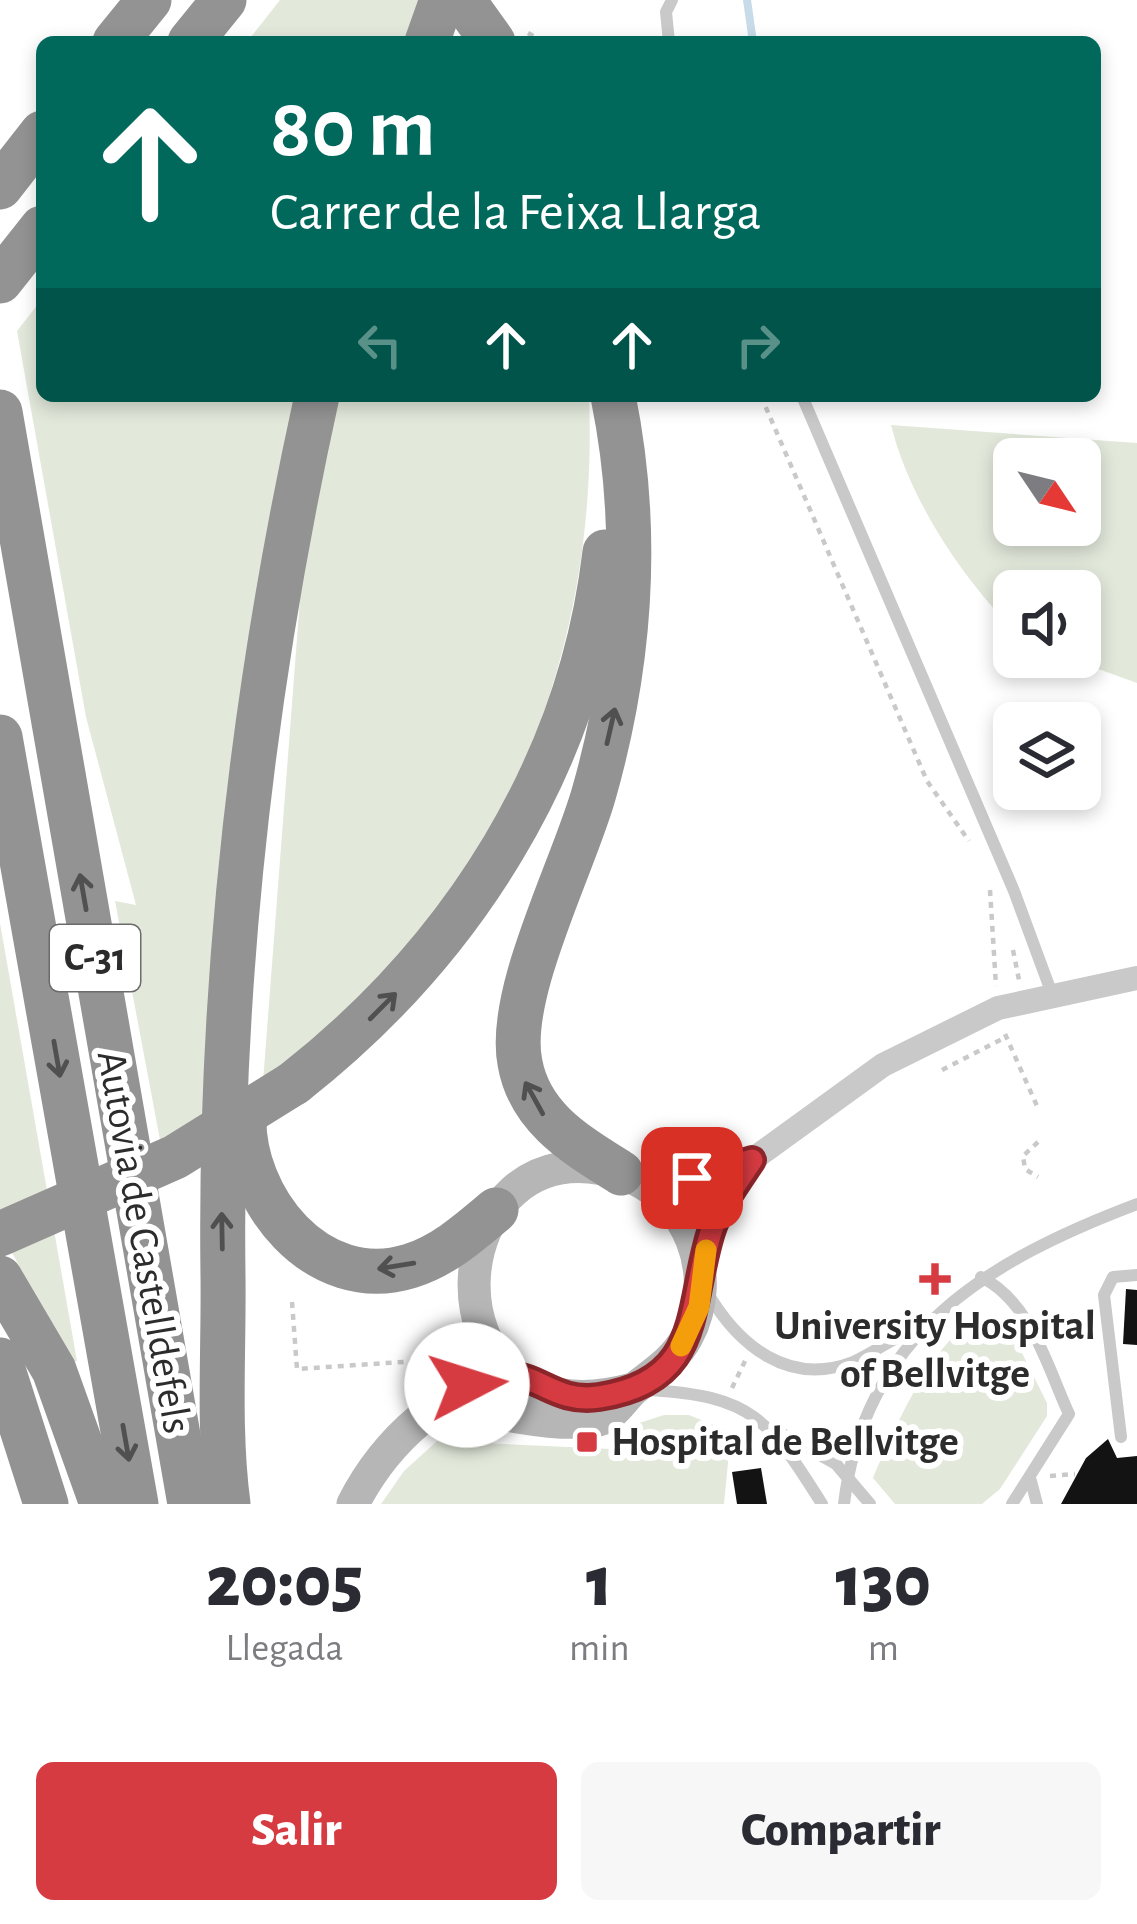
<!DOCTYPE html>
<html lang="es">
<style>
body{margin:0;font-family:"Alegreya Sans",sans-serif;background:#f7f7f7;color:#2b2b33;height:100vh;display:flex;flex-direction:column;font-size:45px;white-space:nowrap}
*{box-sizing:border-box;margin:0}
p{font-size:39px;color:#7c7c81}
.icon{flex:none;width:66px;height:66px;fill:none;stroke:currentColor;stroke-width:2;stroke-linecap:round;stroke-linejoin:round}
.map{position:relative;height:1504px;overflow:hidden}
.details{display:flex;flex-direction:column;background:#fff;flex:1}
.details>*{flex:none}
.top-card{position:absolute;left:36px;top:36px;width:1065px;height:366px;border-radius:18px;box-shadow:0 6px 18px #0003;background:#00695c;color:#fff;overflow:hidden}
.needle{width:78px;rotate:125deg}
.buttons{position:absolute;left:993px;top:438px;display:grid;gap:24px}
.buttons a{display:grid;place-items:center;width:108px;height:108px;border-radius:18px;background:#fff;box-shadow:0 6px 18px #0003;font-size:60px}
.pin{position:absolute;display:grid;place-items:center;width:102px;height:102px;color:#fff;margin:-51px;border-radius:24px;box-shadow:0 6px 18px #0006}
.me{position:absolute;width:132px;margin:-66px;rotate:85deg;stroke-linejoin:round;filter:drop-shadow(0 0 9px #0008)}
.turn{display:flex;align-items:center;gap:42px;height:252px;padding:0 36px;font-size:54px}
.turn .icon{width:156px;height:156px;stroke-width:2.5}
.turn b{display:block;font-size:84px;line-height:102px}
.lanes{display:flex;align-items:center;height:114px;padding:0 36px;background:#0003;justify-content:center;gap:60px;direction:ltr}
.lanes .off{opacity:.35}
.eta{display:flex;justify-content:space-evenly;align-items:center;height:204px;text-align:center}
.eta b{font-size:72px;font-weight:800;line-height:84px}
.cta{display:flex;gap:24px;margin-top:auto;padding:24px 36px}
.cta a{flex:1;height:138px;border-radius:18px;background:#d73b42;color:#fff;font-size:48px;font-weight:800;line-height:138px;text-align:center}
.cta a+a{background:#f7f7f7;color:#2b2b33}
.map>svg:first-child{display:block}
.green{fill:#e2e9db;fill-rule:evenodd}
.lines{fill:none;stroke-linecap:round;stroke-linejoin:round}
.stream{stroke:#c8dbe8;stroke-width:8}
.building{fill:#131313}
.path{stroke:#c9c9c9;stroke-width:4.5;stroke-dasharray:6 6;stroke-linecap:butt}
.lane{stroke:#c9c9c9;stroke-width:12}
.street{stroke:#c9c9c9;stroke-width:24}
.secondary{stroke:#b6b6b6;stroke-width:33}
.highway{stroke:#939393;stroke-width:45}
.highway-bridge{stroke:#939393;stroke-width:45}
.oneway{stroke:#505050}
.route-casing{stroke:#8c262b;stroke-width:30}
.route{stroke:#d73b42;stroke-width:21}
.slow{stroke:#f59e0b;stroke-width:21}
.poi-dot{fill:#d73b42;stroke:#fff;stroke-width:4.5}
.labels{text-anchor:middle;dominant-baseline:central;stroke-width:12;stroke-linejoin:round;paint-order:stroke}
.shield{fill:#fff;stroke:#6b6b6b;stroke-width:3}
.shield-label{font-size:39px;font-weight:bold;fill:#2c2c2c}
.street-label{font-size:42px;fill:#2c2c2c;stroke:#fff}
.poi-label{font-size:42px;font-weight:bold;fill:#2c2c2c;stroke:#fff}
</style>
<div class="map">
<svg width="1137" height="1504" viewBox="0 0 1137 1504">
<rect width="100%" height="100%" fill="#fff"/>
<g class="green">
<polygon points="280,0 425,0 409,42 247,42"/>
<polygon points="42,299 42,396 300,396 207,1114 160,1140 115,901 136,905 86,717 17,331"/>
<path d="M334,396H589C598,615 529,828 375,988C342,1023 300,1052 263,1082L303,560Z"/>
<path d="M891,425L1137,443V683L1065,657H1080V591H1014V630C961,577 909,498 891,425ZM1014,459H1080V525H1014Z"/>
<polygon points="0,923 77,1361 71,1363 0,1230"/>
<path d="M987,1315L1007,1323L1047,1403V1416L1000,1489L982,1504H895L873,1478C892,1434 937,1327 987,1315Z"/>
<polygon points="664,1415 689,1415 731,1432 724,1504 381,1504 404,1471 437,1441 612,1449 636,1424"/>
</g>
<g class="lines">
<polyline class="stream" points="747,0 753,42"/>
</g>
<g class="building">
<polygon points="1126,1289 1137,1290 1137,1345 1123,1344"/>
<polygon points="1108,1439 1117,1458 1137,1456 1137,1504 1061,1504 1086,1458"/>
<polygon points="761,1468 767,1504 737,1504 732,1472"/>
</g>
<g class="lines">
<g class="path">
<polyline points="528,33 544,42"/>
<polyline points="761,396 927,781 969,841"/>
<polyline points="990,890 996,986"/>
<polyline points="1013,950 1019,980"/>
<polyline points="1005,1034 1037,1106"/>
<polyline points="942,1070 1006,1037"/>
<polyline points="1038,1142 1023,1156 1025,1169 1038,1177"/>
<polyline points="292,1302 297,1369 432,1360 437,1373"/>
<polyline points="732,1388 745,1361"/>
<polyline points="1050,1476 1075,1474"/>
</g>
<g class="lane">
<polyline points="669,42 666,12 672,0"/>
<polyline points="802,396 1014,891 1052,994"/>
<path d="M981,1277C1031,1302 1047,1366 1069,1414L1012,1504"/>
<path d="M707,1292C738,1345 788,1387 853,1362C877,1352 895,1334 921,1329"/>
<path d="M647,1390C753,1395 769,1420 822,1504"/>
<polyline points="781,1433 836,1464 870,1504"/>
<polyline points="1121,1437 1104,1295 1113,1277 1137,1275"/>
<polyline points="1031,1481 1037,1504"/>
<path d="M844,1504C864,1333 989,1260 1137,1204"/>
</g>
<g class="street">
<polyline points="637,1179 692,1178 752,1160"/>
<polyline points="701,1270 723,1203 752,1160 883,1065 998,1008 1137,978"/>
</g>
<g class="secondary">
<path d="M449,1401C488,1412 553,1427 594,1421C614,1418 621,1400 635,1388C655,1372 674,1361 687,1337C720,1276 689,1195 622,1174C435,1114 411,1450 633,1389"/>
<path d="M353,1504C385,1441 444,1387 513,1374"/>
</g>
<g class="highway">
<polyline points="463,0 493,42"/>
<polyline points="115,42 149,0"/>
<polyline points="190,42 224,0"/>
<polyline points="427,42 442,0"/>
<polyline points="0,187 42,133"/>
<polyline points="0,281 42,228"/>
<path d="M613,396C640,528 631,663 594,793C574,865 506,994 520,1063C530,1119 577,1145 621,1173"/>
<polyline points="0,412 190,1504"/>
<polyline points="0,737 136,1504"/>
<path d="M294,1083C462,951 580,766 605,552"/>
<path d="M244,1113C240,1198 317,1295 410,1266C443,1256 470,1232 496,1210"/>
<polyline points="0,1278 54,1370 102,1504"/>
<polyline points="0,1360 46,1504"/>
<path d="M228,1504C218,1429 224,1351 223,1276C219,978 253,686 317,396"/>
</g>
<polyline class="highway-bridge" points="0,1234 175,1157 294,1083"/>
</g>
<defs><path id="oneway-shaft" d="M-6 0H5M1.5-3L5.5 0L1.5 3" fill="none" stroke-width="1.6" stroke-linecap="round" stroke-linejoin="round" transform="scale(3)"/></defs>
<g class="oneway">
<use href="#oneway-shaft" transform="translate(611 726) rotate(-77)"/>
<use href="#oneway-shaft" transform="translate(83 892) rotate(-100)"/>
<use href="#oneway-shaft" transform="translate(383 1006) rotate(-45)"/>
<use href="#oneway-shaft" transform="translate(57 1059) rotate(80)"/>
<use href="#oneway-shaft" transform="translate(534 1098) rotate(-119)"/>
<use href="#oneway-shaft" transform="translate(222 1231) rotate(-91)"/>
<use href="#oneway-shaft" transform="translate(396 1266) rotate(171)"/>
<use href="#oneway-shaft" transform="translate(126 1443) rotate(80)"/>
</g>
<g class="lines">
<g class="route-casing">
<path id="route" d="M467,1385C480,1382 498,1373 512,1375C541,1378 558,1403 599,1397C704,1381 687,1308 711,1232C720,1205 736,1184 752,1160L692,1178"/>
</g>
<use href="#route" class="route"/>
<polyline class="slow" points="681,1346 699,1307 706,1250"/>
</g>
<g class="poi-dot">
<path d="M929 1261h12v12h12v12h-12v12h-12v-12h-12v-12h12z"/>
<rect x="575" y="1430" width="24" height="24" rx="6"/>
</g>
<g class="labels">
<rect class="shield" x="50" y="925" width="90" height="66" rx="9"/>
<g class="shield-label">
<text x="95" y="958">C-31</text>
</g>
<g class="street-label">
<text transform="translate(144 1242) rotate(80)">Autovia de Castelldefels</text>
</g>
<g class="poi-label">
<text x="935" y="1326">University Hospital<tspan x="935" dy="48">of Bellvitge</tspan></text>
<text x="611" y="1442" text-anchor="start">Hospital de Bellvitge</text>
</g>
</g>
</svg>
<div class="buttons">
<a><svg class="needle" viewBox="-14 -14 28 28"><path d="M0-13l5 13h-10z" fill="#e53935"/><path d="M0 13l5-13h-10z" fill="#7c7c81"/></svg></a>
<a><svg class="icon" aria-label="sound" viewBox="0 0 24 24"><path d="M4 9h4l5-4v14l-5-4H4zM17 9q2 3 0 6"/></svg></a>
<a><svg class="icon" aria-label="layers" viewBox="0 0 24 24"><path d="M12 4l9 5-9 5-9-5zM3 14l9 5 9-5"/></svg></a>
</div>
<div class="pin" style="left:692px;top:1178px;background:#d93025"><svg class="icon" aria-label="arrive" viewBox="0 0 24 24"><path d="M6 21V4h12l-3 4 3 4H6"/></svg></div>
<svg class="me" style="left:467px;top:1385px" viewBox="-20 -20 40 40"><circle r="19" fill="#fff"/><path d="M0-13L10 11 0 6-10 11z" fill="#d73b42"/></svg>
<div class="top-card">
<div class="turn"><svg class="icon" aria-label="ahead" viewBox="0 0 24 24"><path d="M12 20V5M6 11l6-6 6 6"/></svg><div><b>80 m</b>Carrer de la Feixa Llarga</div></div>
<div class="lanes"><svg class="icon off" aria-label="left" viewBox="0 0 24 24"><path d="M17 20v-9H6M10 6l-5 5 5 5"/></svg><svg class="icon" aria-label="ahead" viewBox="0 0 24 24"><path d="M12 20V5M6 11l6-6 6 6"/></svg><svg class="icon" aria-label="ahead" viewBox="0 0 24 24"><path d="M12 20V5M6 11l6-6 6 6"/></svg><svg class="icon off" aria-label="right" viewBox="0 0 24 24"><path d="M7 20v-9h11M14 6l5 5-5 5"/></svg></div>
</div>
</div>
<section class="details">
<div class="eta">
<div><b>20:05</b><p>Llegada</p></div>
<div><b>1</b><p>min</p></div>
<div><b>130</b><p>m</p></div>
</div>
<div class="cta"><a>Salir</a><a>Compartir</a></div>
</section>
